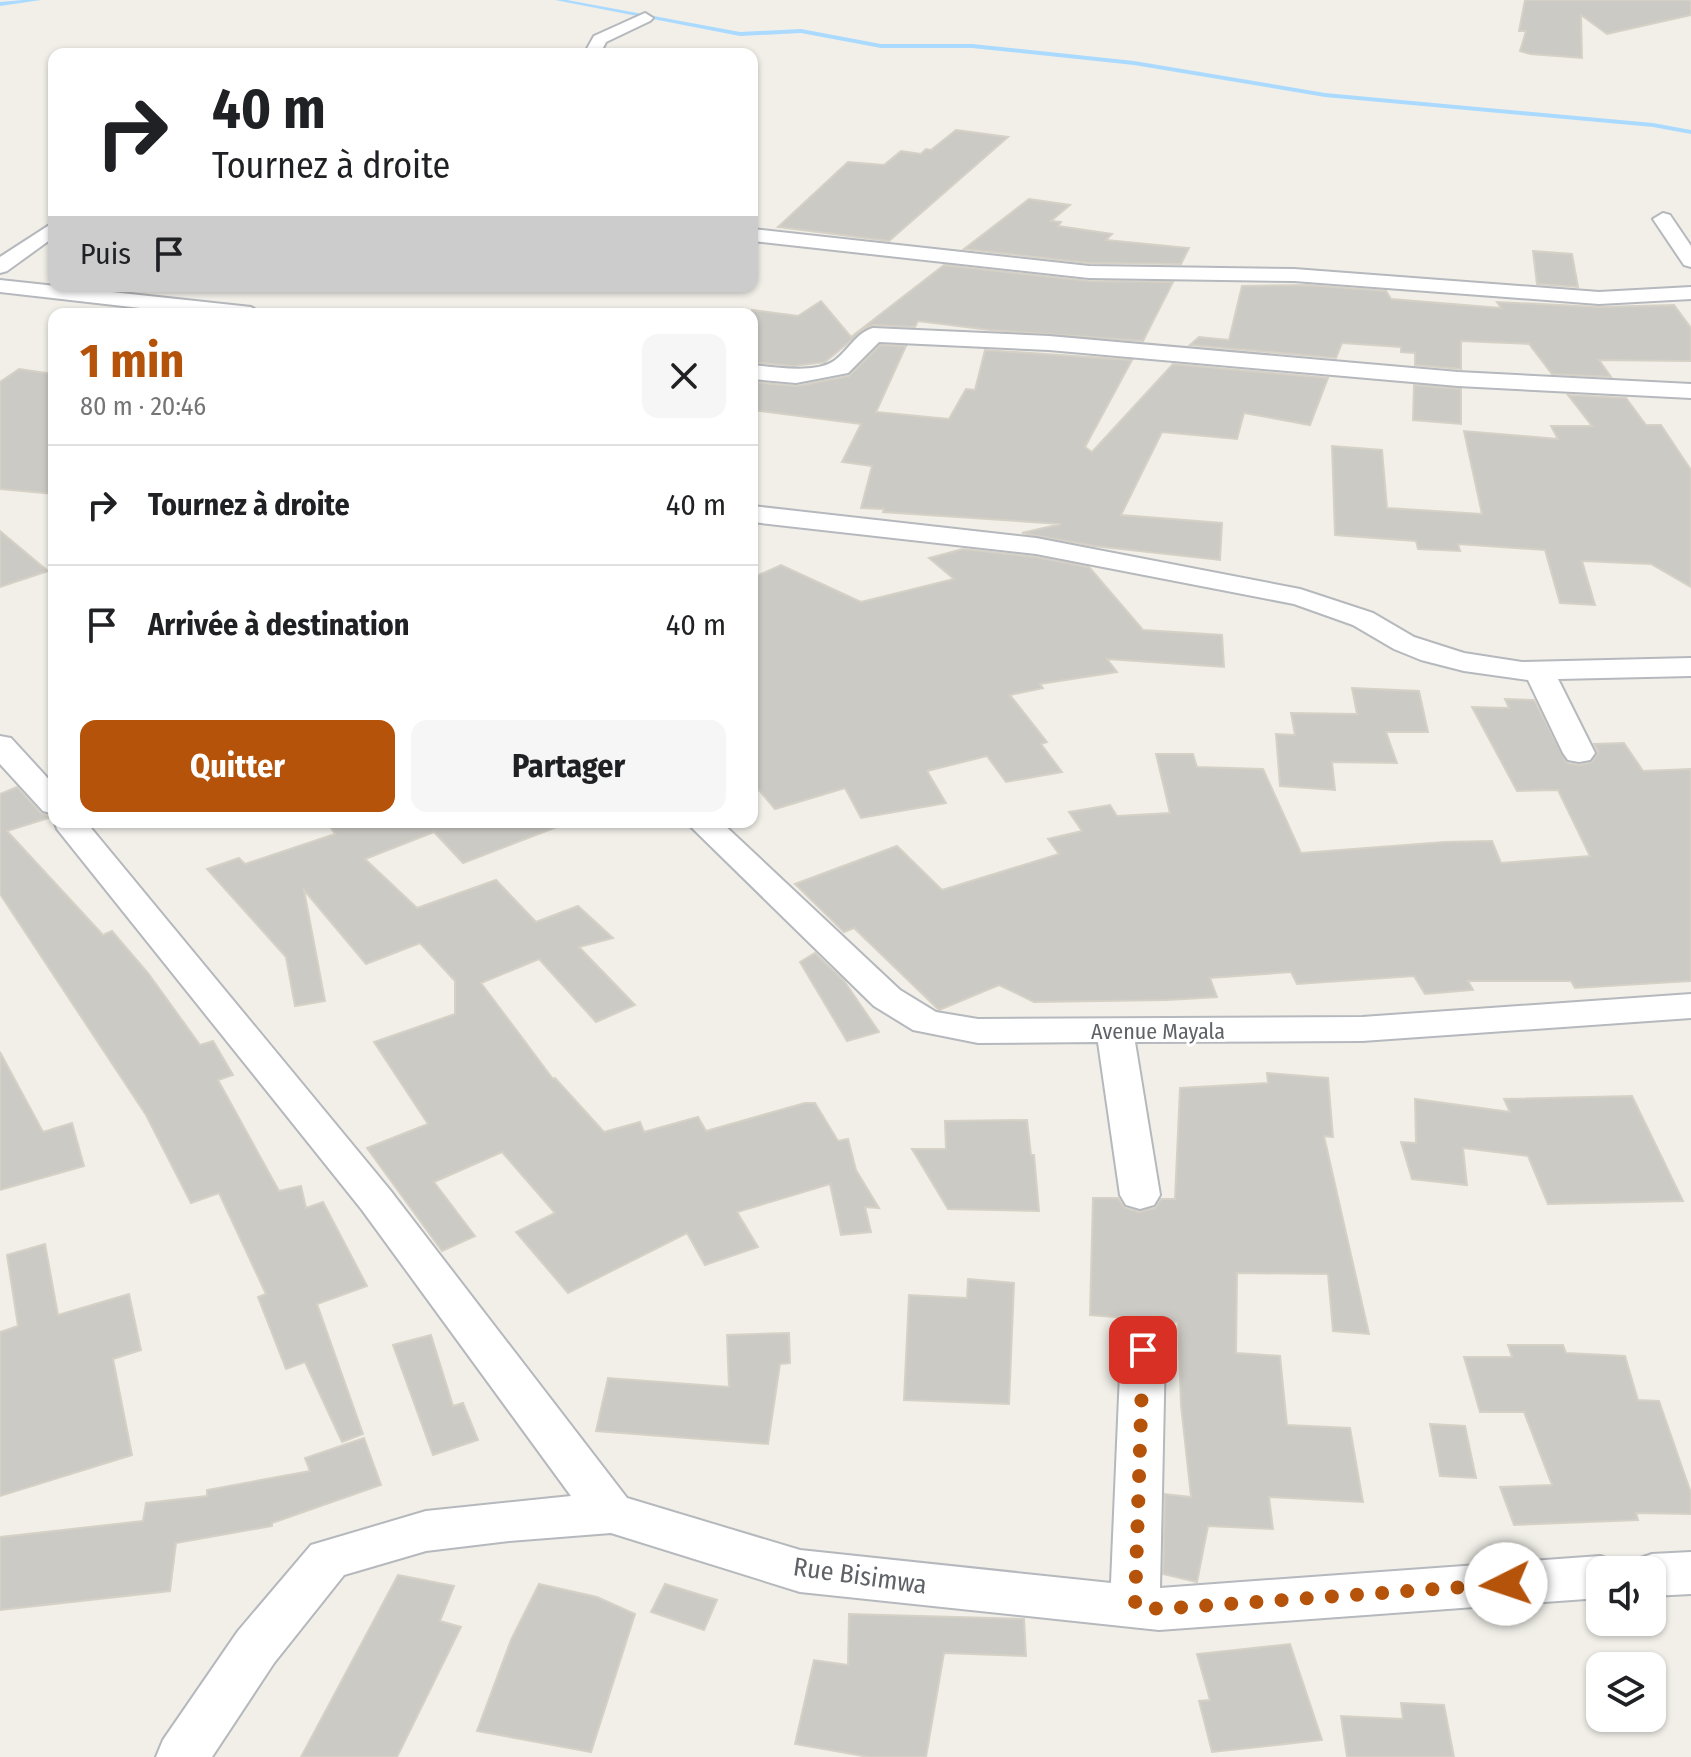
<!DOCTYPE html>
<html lang="fr">
<meta charset="utf-8">
<style>
body{margin:0;font-family:"Fira Sans Condensed",sans-serif;background:#f6f6f6;color:#202124;height:100vh;display:flex;flex-direction:column;font-size:30px;white-space:nowrap}
*{box-sizing:border-box;margin:0}
p{font-size:26px;color:#757577}
.icon{flex:none;width:44px;height:44px;fill:none;stroke:currentColor;stroke-width:2;stroke-linecap:round;stroke-linejoin:round}
.map{position:relative;flex:1;overflow:hidden}
.panel{position:absolute;left:48px;top:308px;width:710px;height:520px;display:flex;flex-direction:column;background:#fff;border-radius:16px;box-shadow:0 2px 6px #0004}
.panel>*{flex:none}
.top-card{position:absolute;left:48px;top:48px;width:710px;height:244px;border-radius:16px;box-shadow:0 2px 6px #0004;background:#fff;color:#202124;overflow:hidden}
.buttons{position:absolute;left:1586px;top:1556px;display:grid;gap:16px}
.buttons a{display:grid;place-items:center;width:80px;height:80px;border-radius:16px;background:#fff;box-shadow:0 2px 6px #0004;font-size:40px}
.pin{position:absolute;display:grid;place-items:center;width:68px;height:68px;color:#fff;margin:-34px;border-radius:16px;box-shadow:0 4px 12px #0006}
.me{position:absolute;width:88px;margin:-44px;rotate:266deg;stroke-linejoin:round;filter:drop-shadow(0 0 6px #0008)}
.turn{display:flex;align-items:center;gap:28px;height:168px;padding:0 32px;font-size:36px}
.turn .icon{width:104px;height:104px;stroke-width:2.5}
.turn b{display:block;font-size:56px;line-height:68px}
.then{display:flex;align-items:center;height:76px;padding:0 32px;background:#0003;gap:16px;font-size:30px}
.round{display:grid;place-items:center;flex:none;width:84px;height:84px;border-radius:16px;background:#f6f6f6}
.overview{display:flex;align-items:center;justify-content:space-between;height:136px;padding:0 32px}
h1{font-size:48px;font-weight:700;line-height:60px;color:#b45309}
.primary-button{display:flex;gap:16px;margin-top:auto;padding:16px 32px}
.primary-button a{flex:1;height:92px;border-radius:16px;background:#b45309;color:#fff;font-size:32px;font-weight:700;line-height:92px;text-align:center}
.primary-button a+a{background:#f6f6f6;color:#202124}
ul{padding:0;list-style:none}
li{display:flex;align-items:center;gap:24px;height:120px;padding:0 32px;border-top:2px solid #e0e0e0}
li div{flex:1}
li b{display:block;font-size:30px}
li em{font-style:normal}
.map>svg:first-child{display:block}
.lines{fill:none;stroke-linecap:round;stroke-linejoin:round}
.stream{fill:#aadaff;fill-rule:evenodd}
.building{fill:#cccac5;stroke:#d6d1c6;stroke-width:2}
.street-casing{stroke:#b5b8bc;stroke-width:4}
.street{fill:#fff;fill-rule:evenodd}
.route{stroke:#b45309;stroke-width:14;stroke-dasharray:0 25.2}
.labels{text-anchor:middle;dominant-baseline:central;stroke-width:6;stroke-linejoin:round;paint-order:stroke}
.street-label{font-size:22px;fill:#5f6368;stroke:#fff}
.near-street-label{font-size:26px;fill:#5f6368;stroke:#fff}
</style>
<div class="map">
<svg width="1691" height="1757" viewBox="0 0 1691 1757">
<rect width="100%" height="100%" fill="#f1efe8"/>
<g class="lines">
<g class="stream">
<polygon points="23,0 41,0 0,6 0,2"/>
<polygon points="555,0 567,0 740,32 801,29 881,44 972,44 1134,61 1325,93 1653,123 1691,130 1691,134 1653,127 1325,97 1134,65 972,48 881,48 801,33 740,36"/>
</g>
</g>
<g class="building">
<polygon points="1525,0 1691,0 1691,15 1607,34 1581,15 1582,58 1530,54 1520,51 1526,31 1519,31"/>
<polygon points="956,130 1008,137 889,241 778,227 848,162 884,165 901,151 921,154 926,149 931,150"/>
<polygon points="1029,199 1070,205 1051,221 1061,222 1058,226 1112,234 1106,240 1189,248 1181,264 1089,263 964,249"/>
<polygon points="1533,251 1572,254 1578,287 1537,284"/>
<polygon points="944,265 1089,281 1173,282 1143,341 990,330 918,321 915,327 873,325 866,328 825,362 794,366 752,362 752,310 798,316 821,301 851,337"/>
<polygon points="1307,285 1386,291 1391,299 1501,308 1497,302 1599,307 1674,305 1691,328 1691,361 1599,360 1611,377 1552,374 1529,344 1461,341 1461,369 1415,365 1415,353 1401,352 1401,347 1342,343 1336,358 1190,345 1199,337 1229,340 1242,286"/>
<polygon points="880,345 906,346 876,412 949,419 966,389 975,390 985,350 1132,360 1085,447 1092,452 1173,364 1328,378 1310,425 1244,413 1237,439 1162,432 1121,515 1222,523 1220,560 1094,546 1022,533 1061,524 883,512 884,509 861,508 872,466 842,462 861,424 752,410 752,382 797,386 849,376"/>
<polygon points="19,369 54,374 54,494 0,489 0,382"/>
<polygon points="1414,385 1461,389 1461,424 1413,420"/>
<polygon points="1568,395 1626,398 1646,425 1661,425 1691,470 1691,587 1651,564 1582,561 1595,605 1560,603 1545,550 1458,544 1460,551 1418,549 1416,541 1335,535 1332,446 1382,450 1387,508 1482,514 1464,431 1558,439 1551,426 1592,426"/>
<polygon points="0,531 48,571 0,587"/>
<polygon points="963,549 1036,557 1089,567 1143,630 1222,635 1224,667 1107,659 1117,672 1040,684 1043,688 1010,695 1047,742 1041,744 1062,772 1006,782 987,756 927,771 946,803 861,818 845,788 775,809 752,782 752,578 781,565 861,602 954,579 929,558"/>
<polygon points="1352,688 1419,691 1428,732 1386,732 1397,763 1332,762 1335,790 1280,786 1276,734 1295,735 1291,713 1357,714"/>
<polygon points="1505,699 1534,700 1567,763 1580,765 1592,762 1598,752 1594,744 1624,743 1643,771 1691,769 1691,981 1575,988 1571,981 1468,981 1473,990 1425,994 1414,976 1297,984 1291,972 1210,978 1217,997 1167,1000 1034,1002 999,985 939,1010 854,928 844,932 795,884 897,846 942,890 1059,854 1048,839 1082,831 1069,812 1110,805 1117,816 1170,813 1156,754 1193,754 1197,767 1263,769 1301,853 1445,842 1492,841 1501,863 1590,856 1558,790 1517,791 1472,707 1509,708"/>
<polygon points="17,787 41,813 52,817 7,831 103,935 112,931 148,973 200,1045 213,1041 233,1075 218,1080 279,1191 301,1186 306,1208 323,1202 367,1286 317,1304 363,1434 342,1442 305,1362 286,1369 258,1297 266,1294 219,1193 191,1203 146,1115 0,894 0,794"/>
<polygon points="327,822 562,822 562,825 463,863 434,832 365,859 417,908 496,880 536,922 578,906 613,938 579,947 635,1005 596,1022 539,959 481,983 553,1079 555,1078 604,1132 640,1122 644,1132 698,1117 706,1131 805,1103 815,1103 838,1141 848,1139 856,1170 879,1208 865,1207 871,1232 841,1235 830,1184 737,1212 758,1247 705,1265 687,1233 568,1293 516,1232 555,1213 502,1152 434,1182 475,1236 442,1251 367,1148 428,1124 374,1042 455,1014 455,981 420,943 366,964 304,890 325,1001 295,1006 286,957 207,869 239,858 245,864 335,834"/>
<polygon points="815,953 844,981 879,1032 847,1041 800,962"/>
<polygon points="0,1052 43,1132 72,1123 84,1166 0,1190"/>
<polygon points="1267,1073 1328,1078 1333,1137 1324,1136 1369,1334 1333,1331 1328,1274 1237,1273 1236,1353 1280,1356 1287,1425 1350,1428 1363,1502 1269,1497 1273,1529 1208,1526 1197,1582 1163,1574 1165,1494 1191,1497 1181,1405 1178,1322 1090,1315 1093,1198 1118,1198 1125,1208 1139,1212 1155,1208 1161,1199 1175,1199 1180,1088 1268,1083"/>
<polygon points="1632,1096 1683,1201 1548,1204 1528,1156 1463,1148 1467,1185 1412,1179 1401,1142 1416,1143 1415,1099 1510,1112 1504,1099"/>
<polygon points="1027,1120 1031,1155 1034,1155 1039,1211 948,1209 912,1149 946,1149 945,1121"/>
<polygon points="45,1244 58,1315 129,1294 141,1350 113,1359 132,1455 0,1496 0,1332 18,1326 7,1255"/>
<polygon points="968,1279 1014,1283 1009,1404 904,1400 909,1295 967,1298"/>
<polygon points="789,1333 790,1363 780,1364 768,1444 596,1431 608,1378 729,1387 727,1335"/>
<polygon points="431,1335 453,1406 463,1403 478,1440 433,1455 393,1345"/>
<polygon points="1508,1345 1563,1345 1566,1353 1625,1356 1638,1400 1659,1401 1691,1493 1691,1514 1636,1513 1638,1520 1514,1525 1500,1487 1552,1485 1524,1412 1480,1412 1464,1357 1512,1357"/>
<polygon points="1430,1424 1465,1426 1476,1478 1440,1476"/>
<polygon points="364,1438 381,1485 272,1523 272,1526 176,1543 170,1591 0,1610 0,1537 143,1521 146,1503 207,1496 207,1490 310,1471 305,1458"/>
<polygon points="398,1575 454,1586 440,1621 461,1627 397,1757 301,1757"/>
<polygon points="539,1584 597,1597 635,1614 591,1752 477,1731 511,1640"/>
<polygon points="665,1584 717,1600 704,1630 651,1612"/>
<polygon points="849,1614 1024,1619 1026,1656 944,1653 926,1757 869,1757 795,1744 814,1660 848,1665"/>
<polygon points="1290,1644 1322,1740 1212,1752 1199,1701 1210,1700 1197,1654"/>
<polygon points="1401,1703 1444,1705 1454,1757 1347,1757 1341,1716 1403,1719"/>
</g>
<g class="lines">
<g class="street-casing">
<g id="street">
<polygon points="645,13 653,18 650,21 606,42 600,54 584,54 594,36"/>
<polygon points="1663,213 1670,215 1691,246 1691,267 1684,265 1653,219"/>
<polygon points="54,222 54,237 7,271 0,273 0,257"/>
<polygon points="752,229 1089,266 1294,269 1599,292 1691,287 1691,299 1599,304 1294,281 1089,278 752,241"/>
<polygon points="0,280 251,307 262,314 193,314 0,292"/>
<path d="M873,328L1049,336L1458,372L1691,384V398L1458,386L1049,350L879,342L848,373L796,383L752,379V365C774,367 815,374 834,361C848,351 856,333 873,328Z"/>
<polygon points="752,506 1036,538 1300,589 1373,613 1414,637 1464,653 1522,662 1691,658 1691,676 1558,679 1595,753 1590,760 1579,762 1568,760 1563,753 1528,680 1464,671 1421,660 1394,649 1353,625 1294,604 1036,554 752,522"/>
<polygon points="0,736 11,738 54,785 54,814 43,811 0,764"/>
<polygon points="54,820 86,822 390,1190 627,1498 800,1550 1111,1583 1121,1350 1127,1338 1143,1333 1159,1338 1165,1350 1160,1588 1600,1556 1617,1562 1621,1570 1600,1570 1600,1598 1159,1630 800,1592 611,1533 509,1541 426,1551 344,1575 274,1663 212,1757 156,1757 163,1740 238,1631 311,1545 426,1511 571,1496 362,1210 57,829"/>
<polygon points="686,822 721,822 900,990 936,1012 978,1019 1362,1017 1691,994 1691,1018 1362,1041 1135,1042 1160,1195 1154,1205 1140,1209 1126,1205 1120,1195 1098,1042 978,1043 913,1030 874,1006"/>
<polygon points="1691,1552 1691,1594 1652,1596 1652,1570 1630,1570 1635,1560 1652,1554"/>
</g>
</g>
<use href="#street" class="street"/>
</g>
<g class="lines">
<polyline class="route" points="1143,1350 1135,1606 1159,1609 1506,1584"/>
</g>
<g class="labels">
<g class="street-label">
<text x="1158" y="1031">Avenue Mayala</text>
</g>
<g class="near-street-label">
<text transform="translate(860 1576) rotate(8)">Rue Bisimwa</text>
</g>
</g>
</svg>
<div class="buttons">
<a><svg class="icon" aria-label="sound" viewBox="0 0 24 24"><path d="M4 9h4l5-4v14l-5-4H4zM17 9q2 3 0 6"/></svg></a>
<a><svg class="icon" aria-label="layers" viewBox="0 0 24 24"><path d="M12 4l9 5-9 5-9-5zM3 14l9 5 9-5"/></svg></a>
</div>
<div class="pin" style="left:1143px;top:1350px;background:#d93025"><svg class="icon" aria-label="arrive" viewBox="0 0 24 24"><path d="M6 21V4h12l-3 4 3 4H6"/></svg></div>
<svg class="me" style="left:1506px;top:1584px" viewBox="-20 -20 40 40"><circle r="19" fill="#fff"/><path d="M0-13L10 11 0 6-10 11z" fill="#b45309"/></svg>
<div class="top-card">
<div class="turn"><svg class="icon" aria-label="right" viewBox="0 0 24 24"><path d="M7 20v-9h11M14 6l5 5-5 5"/></svg><div><b>40 m</b>Tournez à droite</div></div>
<div class="then">Puis<svg class="icon" aria-label="arrive" viewBox="0 0 24 24"><path d="M6 21V4h12l-3 4 3 4H6"/></svg></div>
</div>
<section class="panel">
<div class="overview"><div><h1>1 min</h1><p>80 m · 20:46</p></div><a class="round"><svg class="icon" aria-label="close" viewBox="0 0 24 24"><path d="M6 6l12 12M18 6L6 18"/></svg></a></div>
<ul>
<li><svg class="icon" aria-label="right" viewBox="0 0 24 24"><path d="M7 20v-9h11M14 6l5 5-5 5"/></svg><div><b>Tournez à droite</b></div><em>40 m</em></li>
<li><svg class="icon" aria-label="arrive" viewBox="0 0 24 24"><path d="M6 21V4h12l-3 4 3 4H6"/></svg><div><b>Arrivée à destination</b></div><em>40 m</em></li>
</ul>
<div class="primary-button"><a>Quitter</a><a>Partager</a></div>
</section>
</div>
